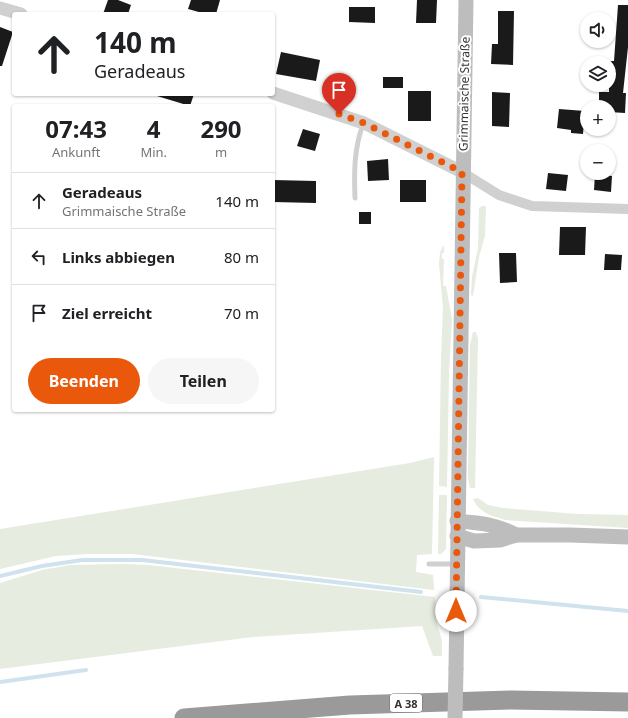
<!DOCTYPE html>
<html lang="de">
<meta charset="utf-8">
<style>
body{margin:0;font-family:"Noto Sans",sans-serif;background:#f6f6f6;color:#202124;height:100vh;display:flex;flex-direction:column;font-size:15px;white-space:nowrap}
*{box-sizing:border-box;margin:0}
p{font-size:13px;color:#757577}
.icon{flex:none;width:22px;height:22px;fill:none;stroke:currentColor;stroke-width:2;stroke-linecap:round;stroke-linejoin:round}
.map{position:relative;flex:1;overflow:hidden}
.side{position:absolute;left:12px;top:104px;width:263px;height:308px;display:flex;flex-direction:column;background:#fff;border-radius:4px;box-shadow:0 1px 3px #0004}
.side>*{flex:none}
.banner{position:absolute;left:12px;top:12px;width:263px;height:84px;border-radius:4px;box-shadow:0 1px 3px #0004;background:#fff;color:#202124;overflow:hidden}
.fabs{position:absolute;left:580px;top:12px;display:grid;gap:8px}
.fabs a{display:grid;place-items:center;width:36px;height:36px;border-radius:50%;background:#fff;box-shadow:0 1px 3px #0004;font-size:20px}
.pin{position:absolute;display:grid;place-items:center;width:34px;height:34px;color:#fff;margin:-41px -17px;border-radius:50% 50% 50% 0;rotate:-45deg;box-shadow:0 0 4px #0007}
.pin .icon{rotate:45deg}
.me{position:absolute;width:44px;margin:-22px;rotate:0deg;stroke-linejoin:round;filter:drop-shadow(0 0 3px #0008)}
.turn{display:flex;align-items:center;gap:14px;height:84px;padding:0 16px;font-size:18px}
.turn .icon{width:52px;height:52px;stroke-width:2.5}
.turn b{display:block;font-size:28px;line-height:34px}
.eta{display:flex;justify-content:space-evenly;align-items:center;height:68px;text-align:center}
.eta b{font-size:24px;font-weight:700;line-height:28px}
.primary-button{display:flex;gap:8px;margin-top:auto;padding:8px 16px}
.primary-button a{flex:1;height:46px;border-radius:24px;background:#ea580c;color:#fff;font-size:16px;font-weight:700;line-height:46px;text-align:center}
.primary-button a+a{background:#f6f6f6;color:#202124}
ul{padding:0;list-style:none}
li{display:flex;align-items:center;gap:12px;height:56px;padding:0 16px;border-top:1px solid #e0e0e0}
li div{flex:1}
li b{display:block;font-size:15px}
li em{font-style:normal}
.map>svg:first-child{display:block}
.green{fill:#e6ecdf}
.lines{fill:none;stroke-linecap:round;stroke-linejoin:round}
.stream{stroke:#cfe2ee;stroke-width:4}
.building{fill:#1a1a1a}
.service{stroke:#d0d0d0;stroke-width:5}
.minor{stroke:#d0d0d0;stroke-width:10}
.tertiary{stroke:#d0d0d0;stroke-width:13}
.secondary{stroke:#bdbdbd;stroke-width:15}
.motorway{stroke:#9a9a9a;stroke-width:19}
.secondary-bridge{stroke:#bdbdbd;stroke-width:15}
.route{stroke:#ea580c;stroke-width:7;stroke-dasharray:0 12.6}
.labels{text-anchor:middle;dominant-baseline:central;stroke-width:4;stroke-linejoin:round;paint-order:stroke}
.shield{fill:#fff;stroke:#707070;stroke-width:1}
.shield-label{font-size:11px;font-weight:bold;fill:#333}
.street-label{font-size:12px;fill:#333;stroke:#fff}
</style>
<div class="map">
<svg width="628" height="718" viewBox="0 0 628 718">
<rect width="100%" height="100%" fill="#fff"/>
<g class="green">
<polygon points="482,206 486,206 485,236 479,257 473,296 471,295 472,277 478,248 479,208"/>
<polygon points="444,245 444,253 442,253 442,259 444,259 443,286 446,286 452,319 449,372 447,487 439,486 441,357 443,308 439,264 440,252"/>
<polygon points="473,332 476,332 478,339 475,488 470,488 468,478 470,345"/>
<polygon points="434,457 432,554 417,555 416,572 433,575 434,590 132,554 88,554 56,556 0,569 0,529 410,463"/>
<polygon points="439,495 447,495 446,549 441,554 438,554"/>
<path d="M478,498L488,505L503,508L578,514L628,515V528L506,520C492,516 479,513 473,499Z"/>
<polygon points="122,564 148,565 435,597 437,624 442,641 442,656 433,656 422,626 253,637 0,669 0,583 42,570 70,565"/>
</g>
<g class="lines">
<g class="stream">
<polyline points="0,576 42,566 82,560 142,560 421,592"/>
<polyline points="481,597 628,611"/>
<polyline points="0,682 86,670"/>
</g>
</g>
<g class="building">
<polygon points="108,0 118,0 131,5 128,14 103,14"/>
<polygon points="191,0 220,0 216,14 206,14 188,9"/>
<polygon points="417,0 437,0 436,23 416,23"/>
<polygon points="618,5 628,5 628,47 623,93 626,93 625,113 609,112 609,107 599,107 599,92 609,92 609,61 614,61"/>
<polygon points="349,7 375,7 375,23 349,22"/>
<polygon points="498,11 514,11 513,65 491,64 492,44 498,44"/>
<polygon points="0,27 13,32 2,66 0,66"/>
<polygon points="281,52 320,60 316,81 276,74"/>
<rect x="383" y="77" width="20" height="11"/>
<rect x="408" y="91" width="23" height="30"/>
<polygon points="492,92 510,93 509,127 492,126"/>
<polygon points="157,94 194,94 190,106 157,96"/>
<polygon points="559,109 585,111 583,134 571,133 571,130 557,128"/>
<polygon points="303,129 320,134 315,151 297,146"/>
<polygon points="388,159 389,180 368,181 367,161"/>
<polygon points="548,173 568,175 566,191 546,189"/>
<polygon points="595,174 612,176 611,192 594,190"/>
<polygon points="273,180 316,181 316,203 273,202"/>
<rect x="400" y="180" width="26" height="22"/>
<rect x="359" y="212" width="12" height="12"/>
<polygon points="560,227 586,227 585,255 559,255"/>
<polygon points="499,253 516,253 517,282 500,283"/>
<polygon points="605,254 622,255 621,270 604,270"/>
</g>
<g class="lines">
<g class="service">
<path d="M355,198C354,172 354,149 363,124"/>
<polyline points="429,564 455,564"/>
</g>
<polyline class="minor" points="462,172 499,195 532,206 628,209"/>
<g class="tertiary">
<polyline points="0,8 21,14"/>
<polyline points="273,93 364,123 462,172"/>
</g>
<g class="secondary">
<path d="M457,521C481,523 495,524 516,535"/>
<polyline points="457,536 474,541 500,540 516,535 570,535 628,537"/>
<polyline points="456,669 466,0"/>
</g>
<polyline class="motorway" points="184,718 350,705 511,700 628,702"/>
<polyline class="secondary-bridge" points="455,718 456,669"/>
</g>
<g class="lines">
<polyline class="route" points="339,114 364,123 462,172 456,611"/>
</g>
<g class="labels">
<rect class="shield" x="390" y="694" width="32" height="18" rx="3"/>
<g class="shield-label">
<text x="406" y="703">A 38</text>
</g>
<g class="street-label">
<text transform="translate(464 94) rotate(-89)">Grimmaische Straße</text>
</g>
</g>
</svg>
<div class="fabs">
<a><svg class="icon" aria-label="sound" viewBox="0 0 24 24"><path d="M4 9h4l5-4v14l-5-4H4zM17 9q2 3 0 6"/></svg></a>
<a><svg class="icon" aria-label="layers" viewBox="0 0 24 24"><path d="M12 4l9 5-9 5-9-5zM3 14l9 5 9-5"/></svg></a>
<a>+</a>
<a>−</a>
</div>
<div class="pin" style="left:339px;top:114px;background:#d93025"><svg class="icon" aria-label="arrive" viewBox="0 0 24 24"><path d="M6 21V4h12l-3 4 3 4H6"/></svg></div>
<svg class="me" style="left:456px;top:611px" viewBox="-20 -20 40 40"><circle r="19" fill="#fff"/><path d="M0-13L10 11 0 6-10 11z" fill="#ea580c"/></svg>
<div class="banner">
<div class="turn"><svg class="icon" aria-label="ahead" viewBox="0 0 24 24"><path d="M12 20V5M6 11l6-6 6 6"/></svg><div><b>140 m</b>Geradeaus</div></div>
</div>
<section class="side">
<div class="eta">
<div><b>07:43</b><p>Ankunft</p></div>
<div><b>4</b><p>Min.</p></div>
<div><b>290</b><p>m</p></div>
</div>
<ul>
<li><svg class="icon" aria-label="ahead" viewBox="0 0 24 24"><path d="M12 20V5M6 11l6-6 6 6"/></svg><div><b>Geradeaus</b><p>Grimmaische Straße</p></div><em>140 m</em></li>
<li><svg class="icon" aria-label="left" viewBox="0 0 24 24"><path d="M17 20v-9H6M10 6l-5 5 5 5"/></svg><div><b>Links abbiegen</b></div><em>80 m</em></li>
<li><svg class="icon" aria-label="arrive" viewBox="0 0 24 24"><path d="M6 21V4h12l-3 4 3 4H6"/></svg><div><b>Ziel erreicht</b></div><em>70 m</em></li>
</ul>
<div class="primary-button"><a>Beenden</a><a>Teilen</a></div>
</section>
</div>
